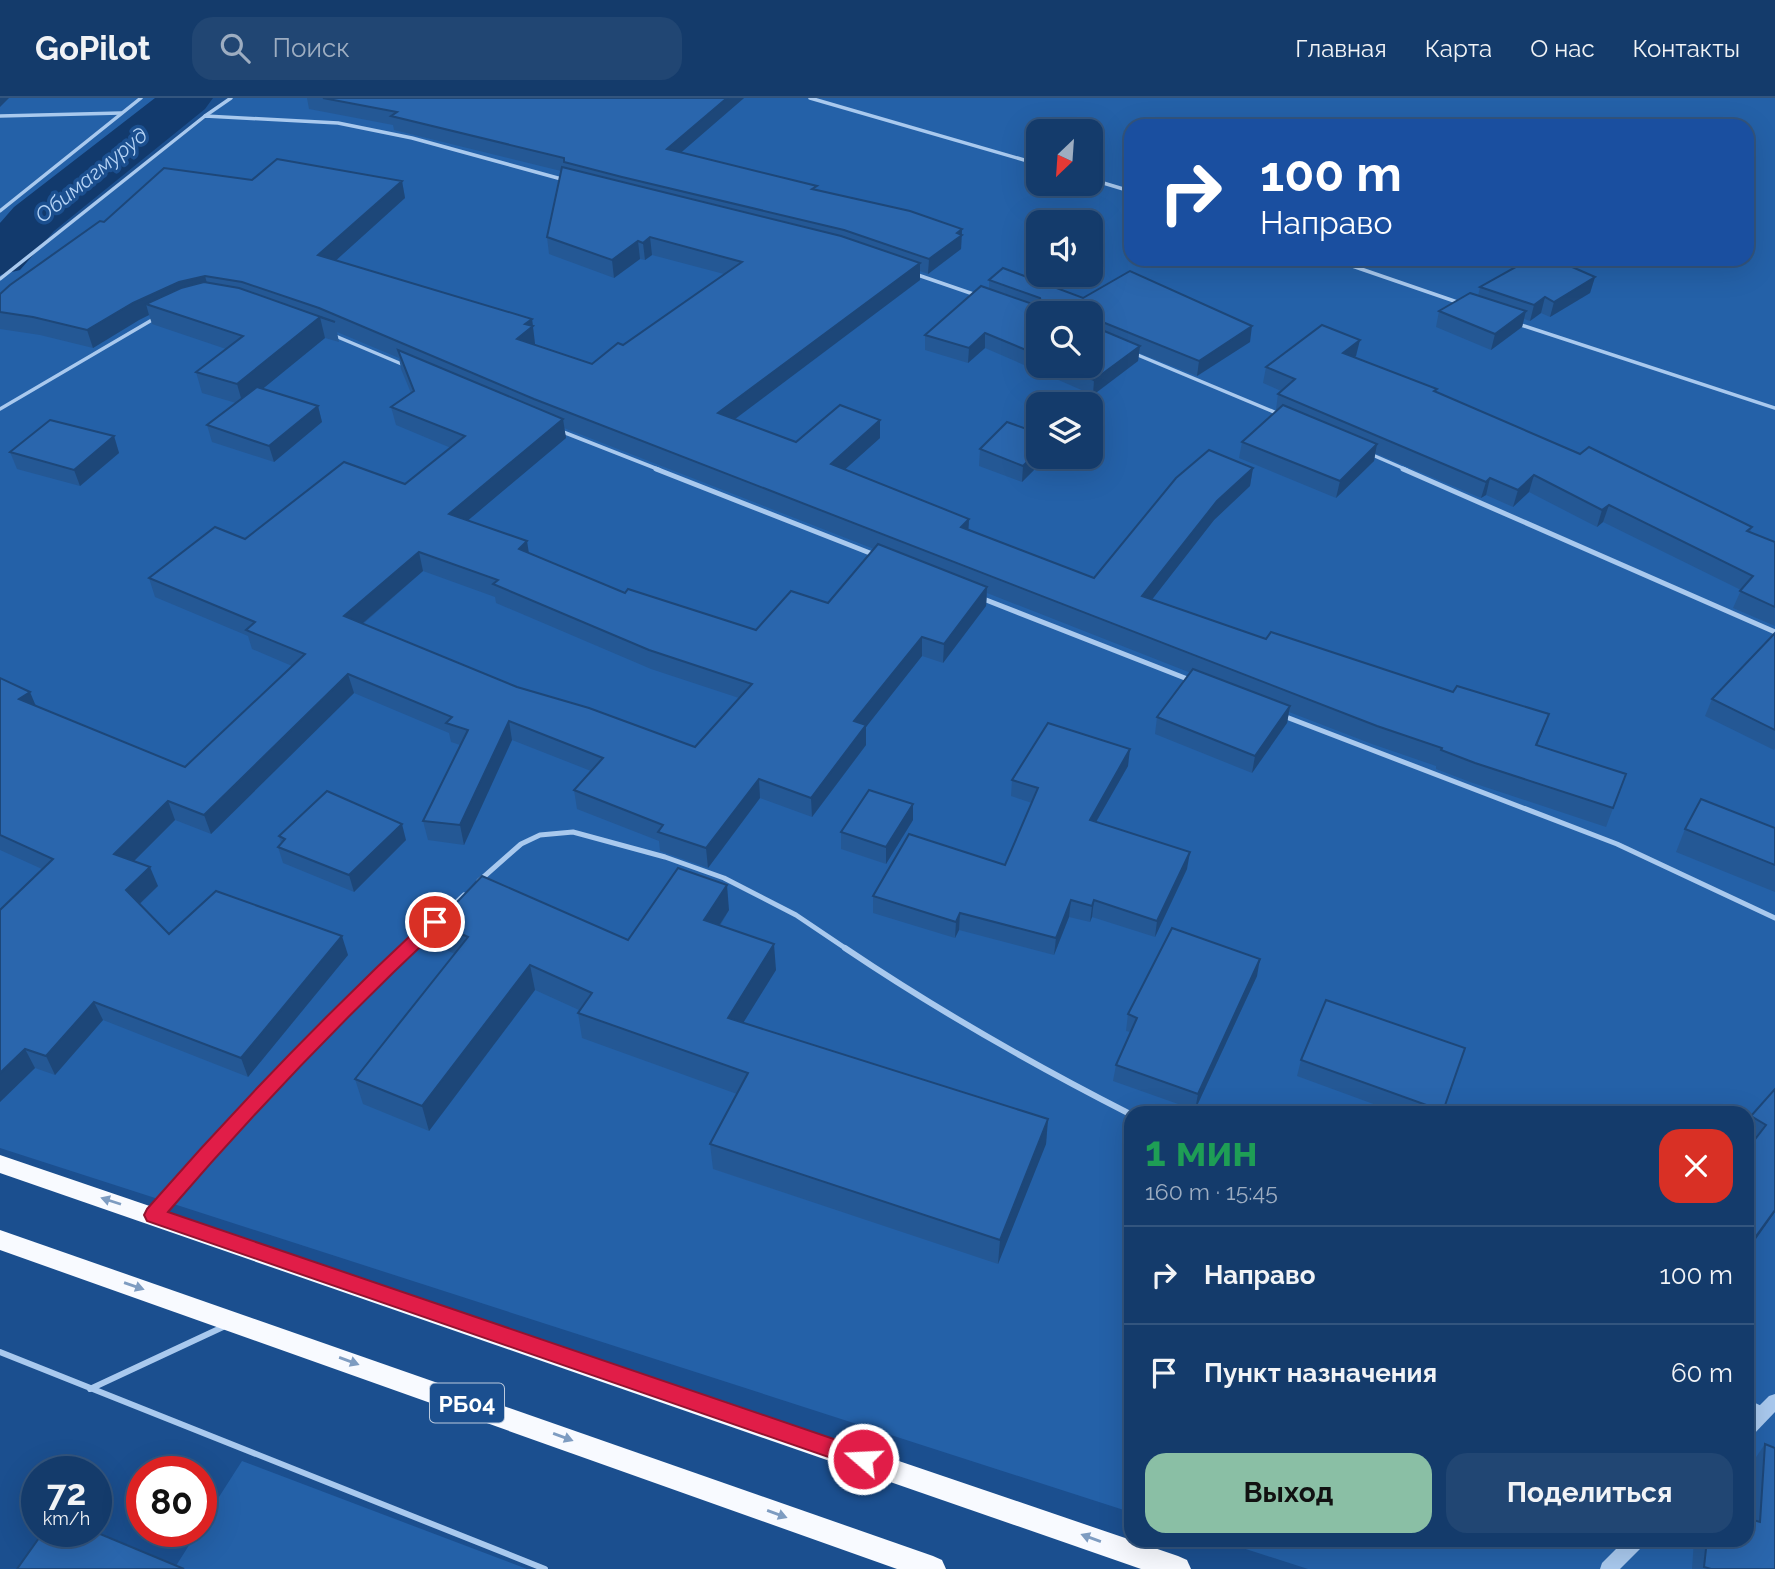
<!DOCTYPE html>
<html lang="ru">
<meta charset="utf-8">
<style>
body{margin:0;font-family:Raleway,sans-serif;background:#214673;color:#f1f3f6;height:100vh;display:flex;flex-direction:column;font-size:26px;white-space:nowrap}
*{box-sizing:border-box;margin:0}
p{font-size:23px;color:#9dadc1}
.icon{flex:none;width:38px;height:38px;fill:none;stroke:currentColor;stroke-width:2;stroke-linecap:round;stroke-linejoin:round}
.map{position:relative;flex:1;overflow:hidden}
.side{position:absolute;left:1124px;top:1008px;width:630px;height:441px;display:flex;flex-direction:column;background:#143b6b;border-radius:21px;box-shadow:0 7px 28px #0002,0 0 0 2px #33557e}
.side>*{flex:none}
.hud{position:absolute;left:1124px;top:21px;width:630px;height:147px;border-radius:21px;box-shadow:0 7px 28px #0002,0 0 0 2px #33557e;background:#1a4fa0;color:#fff;overflow:hidden}
.needle{width:46px;rotate:205deg}
.buttons{position:absolute;left:1026px;top:21px;display:grid;gap:14px}
.buttons a{display:grid;place-items:center;width:77px;height:77px;border-radius:14px;background:#143b6b;box-shadow:0 7px 28px #0002,0 0 0 2px #33557e;font-size:35px}
.speed{position:absolute;left:21px;top:1358px;display:flex;gap:14px;font-size:35px;font-weight:700;text-align:center}
.speed>*{display:grid;place-content:center;width:91px;height:91px;border-radius:50%;background:#143b6b;box-shadow:0 7px 28px #0002,0 0 0 2px #33557e;line-height:1}
.speed small{font-size:18px;font-weight:400}
.speed .limit{border:10px solid #d22;background:#fff;color:#111}
.pin{position:absolute;display:grid;place-items:center;width:60px;height:60px;color:#fff;margin:-30px;border:4px solid #fff;border-radius:50%;box-shadow:0 2px 7px #0007}
.me{position:absolute;width:77px;margin:-38px;rotate:289deg;stroke-linejoin:round;filter:drop-shadow(0 0 5px #0008)}
.turn{display:flex;align-items:center;gap:24px;height:147px;padding:0 21px;font-size:32px}
.turn .icon{width:91px;height:91px;stroke-width:2.5}
.turn b{display:block;font-size:49px;line-height:60px}
.round{display:grid;place-items:center;flex:none;width:74px;height:74px;border-radius:21px;background:#214673}
.headline{display:flex;align-items:center;justify-content:space-between;height:119px;padding:0 21px}
h1{font-size:42px;font-weight:700;line-height:52px;color:#1e9e55}
.button{display:flex;gap:14px;margin-top:auto;padding:14px 21px}
.button a{flex:1;height:80px;border-radius:21px;background:#8abfa5;color:#111;font-size:28px;font-weight:700;line-height:80px;text-align:center}
.button a+a{background:#214673;color:#f1f3f6}
ul{padding:0;list-style:none}
li{display:flex;align-items:center;gap:21px;height:98px;padding:0 21px;border-top:2px solid #33557e}
li div{flex:1}
li b{display:block;font-size:26px}
li em{font-style:normal}
header{display:flex;align-items:center;gap:42px;box-sizing:border-box;height:98px;padding:0 35px;background:#143b6b;border-bottom:2px solid #33557e}
header strong{font-size:33px}
nav{display:flex;gap:38px;margin-inline-start:auto;font-size:24px}
.search{width:490px;height:63px;background:#214673;display:flex;align-items:center;gap:18px;box-sizing:border-box;padding:0 24px;border-radius:21px;color:#9dadc1;font-size:26px}
.map>svg:first-child{display:block}
.green{fill:#2461a8;fill-rule:evenodd}
.lines{fill:none;stroke-linecap:round;stroke-linejoin:round}
.river{fill:#123a6d;fill-rule:evenodd}
.service-far2{stroke:#a9c9ee;stroke-width:3.5}
.service-far1{stroke:#a9c9ee;stroke-width:5}
.service{stroke:#a9c9ee;stroke-width:6}
.tertiary{fill:#a9c9ee;fill-rule:evenodd}
.trunk{fill:#f8faff;fill-rule:evenodd}
.wall{fill:#245895;fill-rule:evenodd}
.shaded-wall{fill:#1d4779}
.building{fill:#2a66ad;stroke:#1d4779;stroke-width:2;fill-rule:evenodd}
.oneway{fill:#7e9cc1}
.route{fill:#e11d48;stroke:#92132f;stroke-width:2}
.labels{text-anchor:middle;dominant-baseline:central;stroke-width:7;stroke-linejoin:round;paint-order:stroke}
.far-water-label{font-size:21px;font-style:italic;fill:#b5d3f5;stroke:#1b4f8f}
.shield{fill:#1b4f8f;stroke:#bbcadd;stroke-width:2}
.shield-label{font-size:23px;font-weight:bold;fill:#fff}
</style>
<header>
<strong>GoPilot</strong>
<div class="search"><svg class="icon" aria-label="search" viewBox="0 0 24 24"><circle cx="10" cy="10" r="6"/><path d="M15 15l6 6"/></svg>Поиск</div>
<nav><a>Главная</a><a>Карта</a><a>О нас</a><a>Контакты</a></nav>
</header>
<div class="map">
<svg width="1775" height="1471" viewBox="0 0 1775 1471">
<rect width="100%" height="100%" fill="#1b4f8f"/>
<g class="green">
<polygon points="0,0 157,0 0,125"/>
<path d="M231,0H1775V1471H1308L1218,1442H1746V1015H1130V1414L0,1050V181ZM1130,28H1746V161H1130ZM1038,33H1090V86H1038ZM1038,124H1090V177H1038ZM1038,215H1090V268H1038ZM1038,306H1090V359H1038Z"/>
<polygon points="242,1363 527,1471 174,1471 198,1433 201,1433 201,1427"/>
</g>
<g class="lines">
<polygon class="river" points="155,0 213,0 205,11 54,133 20,172 0,177 0,125 14,109"/>
<g class="service-far2">
<polyline points="810,0 1038,66"/>
<polyline points="0,18 121,15"/>
<polyline points="205,18 231,0"/>
<polyline points="1090,81 1130,93"/>
<polyline points="0,113 141,0"/>
<polyline points="1332,161 1460,205"/>
<polyline points="915,176 979,198"/>
<polyline points="0,181 205,18 338,25 412,40 565,82"/>
<polyline points="1515,225 1775,310"/>
<polyline points="333,237 404,267"/>
<polyline points="1133,255 1279,316"/>
<polyline points="0,311 157,219"/>
<polyline points="558,332 660,372"/>
<polyline points="1368,355 1407,372"/>
</g>
<g class="service-far1">
<polyline points="656,371 875,457"/>
<polyline points="1403,371 1775,534"/>
<polyline points="981,500 1190,582"/>
<polyline points="1281,617 1617,746 1775,820"/>
<polyline points="479,783 521,746 540,737 573,734 665,759 724,780 796,817 848,852"/>
<polyline points="406,852 464,797"/>
</g>
<g class="service">
<path d="M845,850C937,912 1032,966 1130,1016"/>
<polyline points="154,1116 266,992 408,850"/>
<polyline points="0,1254 545,1471"/>
<polyline points="90,1291 223,1229"/>
<polyline points="1746,1304 1763,1312"/>
</g>
<g class="tertiary">
<polygon points="1775,1296 1775,1314 1752,1338 1746,1340 1746,1321 1769,1298"/>
<polygon points="1625,1442 1645,1442 1643,1448 1620,1471 1600,1471 1602,1465"/>
</g>
<g class="trunk">
<polygon points="0,1057 1178,1458 1187,1462 1191,1471 1141,1471 0,1075"/>
<polygon points="0,1132 933,1458 942,1462 946,1471 897,1471 0,1152"/>
</g>
</g>
<g class="wall">
<path d="M307,0H744L681,54L962,131V137L961,151L928,176L920,173V182L735,321L796,344L880,322V340L845,371L969,421L968,431L1094,480L1253,370L1250,388L1214,422L1152,501L1266,541L1453,594L1549,616L1537,647L1626,676L1606,729L1470,684L1436,671V668L1372,646L1289,614L1287,625L1252,675L1155,636L1157,619L1191,575L987,495L986,508L943,565L922,558L866,629V647L812,719L760,700L708,770L660,753L659,743L577,711L574,692L591,673L512,642L464,747L428,742L423,723L460,647L451,644L449,635L354,595L211,736L175,722L134,763L158,788L140,806L169,836L348,857L248,979L103,922L55,977L35,970L0,1004V812L42,771L0,752V580L36,608L185,669L292,568L252,551L248,538L155,499L149,480L245,441L405,386L451,350L396,327L391,309L411,295L401,271L399,260L337,234L339,244L325,240L262,291L318,308L322,324L274,364L212,344L207,327L236,305L202,295L196,274L226,251L152,226L149,217L139,222L93,250L40,237L0,231V196L104,124L252,82L402,83L405,100L336,162L532,221L535,246L534,247L592,266L623,247L724,176L652,157L645,162L640,161L614,180L549,156L547,139L561,73L394,32L393,27L309,11ZM564,330L874,451L828,505L756,532L625,495L529,455L468,422L566,340ZM423,473L495,499L496,505L651,571L739,600L695,649L517,589L363,526Z"/>
<polygon points="1595,179 1590,195 1550,219 1541,215 1530,223 1524,221 1522,229 1491,252 1436,229 1439,213 1478,198 1480,189"/>
<path d="M989,182L1083,200L1250,244L1197,278L1139,255L1138,263L1093,297L985,250L968,265L925,252V237L989,191ZM1038,215H1090V268H1038Z"/>
<polygon points="1356,258 1355,259 1752,429 1750,434 1775,444 1775,528 1733,510 1741,492 1603,424 1597,429 1529,394 1513,409 1486,397 1481,400 1375,355 1374,363 1336,400 1239,360 1242,344 1277,312 1276,312 1278,296 1281,293 1263,285 1266,269"/>
<polygon points="114,338 119,355 80,388 17,371 10,354"/>
<polygon points="980,351 1038,359 1047,359 1022,384 979,368"/>
<polygon points="1775,535 1775,650 1774,652 1705,618 1712,601"/>
<polygon points="1128,668 1096,724 1187,771 1155,839 1092,819 1090,824 1069,819 1054,857 959,832 955,840 873,815 873,798 1005,767 1032,705 1011,698 1012,682"/>
<polygon points="913,722 886,766 841,751 841,734"/>
<polygon points="1775,730 1775,794 1676,754 1685,731"/>
<polygon points="279,738 406,742 354,794 283,765 278,749 281,745"/>
<polygon points="729,812 720,828 776,872 743,925 1048,1021 1046,1046 998,1166 713,1071 710,1046 737,996 582,940 578,915 579,912 535,892 429,1033 363,1006 355,981 455,856 444,851 437,825 628,842"/>
<polygon points="1257,878 1195,1012 1113,983 1116,967 1130,934 1126,933 1128,916"/>
<polygon points="1465,950 1442,1015 1398,1015 1297,978 1301,962"/>
<polygon points="1775,991 1775,1114 1746,1155 1746,1053 1755,1042 1746,1037 1746,1028 1751,1018"/>
<polygon points="1765,1346 1775,1471 1692,1471 1694,1442 1746,1442 1746,1420 1750,1368"/>
</g>
<g class="shaded-wall">
<polygon points="0,0 9,0 0,9"/>
<polygon points="727,0 744,0 669,65 667,51"/>
<polygon points="402,83 405,100 322,175 318,157"/>
<polygon points="962,131 961,151 928,176 929,161"/>
<polygon points="650,139 652,157 645,162 643,145"/>
<polygon points="638,143 640,161 614,180 612,162"/>
<polygon points="920,165 920,182 719,333 718,315"/>
<polygon points="205,178 210,196 146,206 149,217 139,222 93,250 87,232 133,205 179,184"/>
<polygon points="1595,179 1590,195 1550,219 1554,204"/>
<polygon points="1545,199 1541,215 1530,223 1534,207"/>
<polygon points="1526,213 1522,229 1491,252 1495,236"/>
<polygon points="320,219 325,240 243,307 237,286"/>
<polygon points="532,221 535,246 520,259 517,241 525,226"/>
<polygon points="1252,228 1250,244 1197,278 1199,263"/>
<polygon points="985,235 985,250 968,265 969,250"/>
<polygon points="1360,242 1356,258 1340,271 1343,255"/>
<polygon points="1140,248 1138,263 1093,297 1094,282"/>
<polygon points="318,308 322,324 274,364 269,348"/>
<polygon points="563,321 566,340 453,435 449,416"/>
<polygon points="880,322 880,340 831,384 831,366"/>
<polygon points="114,338 119,355 80,388 74,372"/>
<polygon points="1377,346 1374,363 1336,400 1340,383"/>
<polygon points="1038,353 1038,359 1047,359 1022,384 1023,368"/>
<polygon points="1253,370 1250,388 1214,422 1140,517 1142,498 1217,403"/>
<polygon points="1534,377 1529,394 1513,409 1518,392"/>
<polygon points="1490,380 1486,397 1481,400 1486,384"/>
<polygon points="1609,407 1603,424 1597,429 1602,412"/>
<polygon points="969,421 968,439 961,429"/>
<polygon points="527,443 530,462 519,451"/>
<polygon points="419,454 423,473 349,537 344,518"/>
<polygon points="987,489 986,508 943,565 944,546"/>
<polygon points="922,539 922,558 866,629 866,647 812,719 811,700 854,623"/>
<polygon points="348,576 354,595 211,736 204,717"/>
<polygon points="30,594 38,613 19,601"/>
<polygon points="1290,608 1287,625 1252,675 1255,658"/>
<polygon points="1549,616 1542,635 1529,666 1536,647"/>
<polygon points="509,623 512,642 464,747 460,727"/>
<polygon points="1130,651 1128,668 1088,738 1090,722"/>
<polygon points="759,681 760,700 708,770 706,750"/>
<polygon points="168,703 175,722 122,775 114,756"/>
<polygon points="913,706 913,722 886,766 886,749"/>
<polygon points="402,726 406,742 354,794 349,777"/>
<polygon points="1190,754 1187,771 1155,839 1157,823"/>
<polygon points="150,769 158,788 134,811 126,792"/>
<polygon points="727,787 729,812 706,848 704,822"/>
<polygon points="1071,802 1069,819 1054,857 1056,840"/>
<polygon points="1094,802 1092,819 1090,824 1092,808"/>
<polygon points="960,815 959,832 955,840 956,824"/>
<polygon points="342,838 348,857 248,979 241,960"/>
<polygon points="774,846 776,872 730,946 728,920"/>
<polygon points="1260,861 1257,878 1195,1012 1198,996"/>
<polygon points="530,867 535,892 429,1033 422,1008"/>
<polygon points="94,904 103,922 55,977 46,958"/>
<polygon points="25,951 35,970 0,1004 0,975"/>
<polygon points="1048,1021 1046,1046 998,1166 1000,1142"/>
<polygon points="1775,1112 1775,1114 1746,1155 1746,1152"/>
</g>
<g class="building">
<polygon points="323,0 727,0 667,51 817,88 812,91 910,113 962,131 957,135 962,137 929,161 844,132 622,79 564,64 564,60 391,18 397,14"/>
<polygon points="277,61 402,83 318,157 532,221 525,226 533,228 517,241 592,266 618,245 623,247 742,164 650,139 643,145 638,143 612,162 547,139 562,69 841,138 920,165 718,315 796,344 840,307 880,322 831,366 969,421 961,429 1094,480 1176,380 1209,352 1253,370 1217,403 1142,498 1266,541 1271,534 1453,594 1457,588 1549,616 1536,647 1626,676 1613,710 1475,665 1441,652 1442,650 1377,628 534,301 319,210 242,184 205,178 179,184 133,205 87,232 33,219 0,214 0,196 10,187 100,123 104,124 164,70 252,82"/>
<polygon points="1530,161 1554,161 1595,179 1554,204 1545,199 1534,207 1480,189"/>
<polygon points="1003,170 1083,200 1130,173 1252,228 1199,263 1090,219 1090,215 1038,215 1038,257 985,235 969,250 925,237 981,188 1038,208 1042,207 1040,200 989,182"/>
<polygon points="204,184 239,190 335,224 320,219 237,286 196,274 243,238 146,206 181,190"/>
<polygon points="1470,195 1526,213 1495,236 1439,213"/>
<polygon points="1090,227 1140,248 1094,282 1062,268 1090,268"/>
<polygon points="1322,227 1360,242 1343,255 1437,291 1434,293 1580,356 1589,349 1752,429 1747,433 1775,444 1775,509 1740,493 1753,478 1609,407 1602,412 1534,377 1518,392 1490,380 1486,384 1278,296 1295,281 1266,269"/>
<path d="M398,252L563,321L449,416L527,443L519,451L625,495L628,491L756,532L791,493L828,505L878,446L987,489L944,546L922,539L854,623L866,627L811,700L759,681L706,750L658,734L663,727L574,692L603,660L509,623L460,727L423,723L468,632L446,625L452,619L348,576L204,717L168,703L114,756L150,769L126,792L169,836L216,793L342,838L241,960L94,904L46,958L25,951L0,975V812L53,761L0,737V580L30,594L19,601L185,669L305,556L246,532L255,524L149,480L215,429L245,441L344,364L405,386L465,338L391,309L414,293ZM419,454L498,482L493,486L649,552L752,586L695,649L589,610L517,589L344,518Z"/>
<polygon points="257,289 318,308 269,348 207,327"/>
<polygon points="1283,307 1377,346 1340,383 1242,344"/>
<polygon points="50,322 114,338 74,372 10,354"/>
<polygon points="1007,324 1038,335 1038,353 1023,368 980,351"/>
<polygon points="1775,535 1775,632 1712,601"/>
<polygon points="1193,571 1290,608 1255,658 1157,619"/>
<polygon points="1048,625 1130,651 1090,722 1190,754 1157,823 1094,802 1092,808 1071,802 1056,840 960,815 956,824 873,798 909,736 1005,767 1038,690 1012,682"/>
<polygon points="869,692 913,706 886,749 841,734"/>
<polygon points="327,693 402,726 349,777 278,749 285,741 279,738"/>
<polygon points="1701,701 1775,730 1775,767 1685,731"/>
<polygon points="678,770 727,787 704,822 774,846 728,920 1048,1021 1000,1142 710,1046 748,975 578,915 592,895 530,867 422,1008 355,981 468,839 437,825 482,778 628,842"/>
<polygon points="1172,830 1260,861 1198,996 1116,967 1137,920 1128,916"/>
<polygon points="1326,902 1465,950 1443,1013 1301,962"/>
<polygon points="1775,991 1775,1112 1746,1152 1746,1053 1766,1027 1751,1018"/>
<polygon points="1765,1346 1775,1350 1775,1471 1711,1471 1704,1469 1707,1442 1746,1442 1746,1420 1760,1424"/>
<polygon points="44,1433 93,1433 184,1471 17,1471"/>
</g>
<defs><path id="oneway-solid" d="M-6-.8H1V-3.2L6.5 0L1 3.2V.8H-6Z" transform="scale(1.75)"/></defs>
<g class="oneway">
<use href="#oneway-solid" transform="translate(111 1103) rotate(-162)"/>
<use href="#oneway-solid" transform="translate(134 1188) rotate(19)"/>
<use href="#oneway-solid" transform="translate(349 1263) rotate(20)"/>
<use href="#oneway-solid" transform="translate(563 1339) rotate(20)"/>
<use href="#oneway-solid" transform="translate(777 1416) rotate(20)"/>
<use href="#oneway-solid" transform="translate(1091 1440) rotate(-160)"/>
</g>
<path class="route" d="M435,818L443,824L441,829C345,919 254,1014 168,1114L863,1351L871,1354L874,1361L871,1368L863,1371L147,1123L144,1117L147,1111C236,1009 330,912 429,820Z"/>
<g class="labels">
<g class="far-water-label">
<text transform="translate(91 77) rotate(-39)">Обимагмуруд</text>
</g>
<rect class="shield" x="430" y="1285.5" width="74" height="39" rx="5"/>
<g class="shield-label">
<text x="467" y="1305">РБ04</text>
</g>
</g>
</svg>
<div class="buttons">
<a><svg class="needle" viewBox="-14 -14 28 28"><path d="M0-13l5 13h-10z" fill="#e53935"/><path d="M0 13l5-13h-10z" fill="#9dadc1"/></svg></a>
<a><svg class="icon" aria-label="sound" viewBox="0 0 24 24"><path d="M4 9h4l5-4v14l-5-4H4zM17 9q2 3 0 6"/></svg></a>
<a><svg class="icon" aria-label="search" viewBox="0 0 24 24"><circle cx="10" cy="10" r="6"/><path d="M15 15l6 6"/></svg></a>
<a><svg class="icon" aria-label="layers" viewBox="0 0 24 24"><path d="M12 4l9 5-9 5-9-5zM3 14l9 5 9-5"/></svg></a>
</div>
<div class="speed"><div>72<small>km/h</small></div><div class="limit">80</div></div>
<div class="pin" style="left:435px;top:824px;background:#d93025"><svg class="icon" aria-label="arrive" viewBox="0 0 24 24"><path d="M6 21V4h12l-3 4 3 4H6"/></svg></div>
<svg class="me" style="left:863px;top:1361px" viewBox="-20 -20 40 40"><circle r="17" fill="#e11d48" stroke="#fff" stroke-width="3"/><path d="M0-11L8 9 0 5-8 9z" fill="#fff"/></svg>
<div class="hud">
<div class="turn"><svg class="icon" aria-label="right" viewBox="0 0 24 24"><path d="M7 20v-9h11M14 6l5 5-5 5"/></svg><div><b>100 m</b>Направо</div></div>
</div>
<section class="side">
<div class="headline"><div><h1>1 мин</h1><p>160 m · 15:45</p></div><a class="round" style="background:#d93025;color:#fff"><svg class="icon" aria-label="close" viewBox="0 0 24 24"><path d="M6 6l12 12M18 6L6 18"/></svg></a></div>
<ul>
<li><svg class="icon" aria-label="right" viewBox="0 0 24 24"><path d="M7 20v-9h11M14 6l5 5-5 5"/></svg><div><b>Направо</b></div><em>100 m</em></li>
<li><svg class="icon" aria-label="arrive" viewBox="0 0 24 24"><path d="M6 21V4h12l-3 4 3 4H6"/></svg><div><b>Пункт назначения</b></div><em>60 m</em></li>
</ul>
<div class="button"><a>Выход</a><a>Поделиться</a></div>
</section>
</div>
